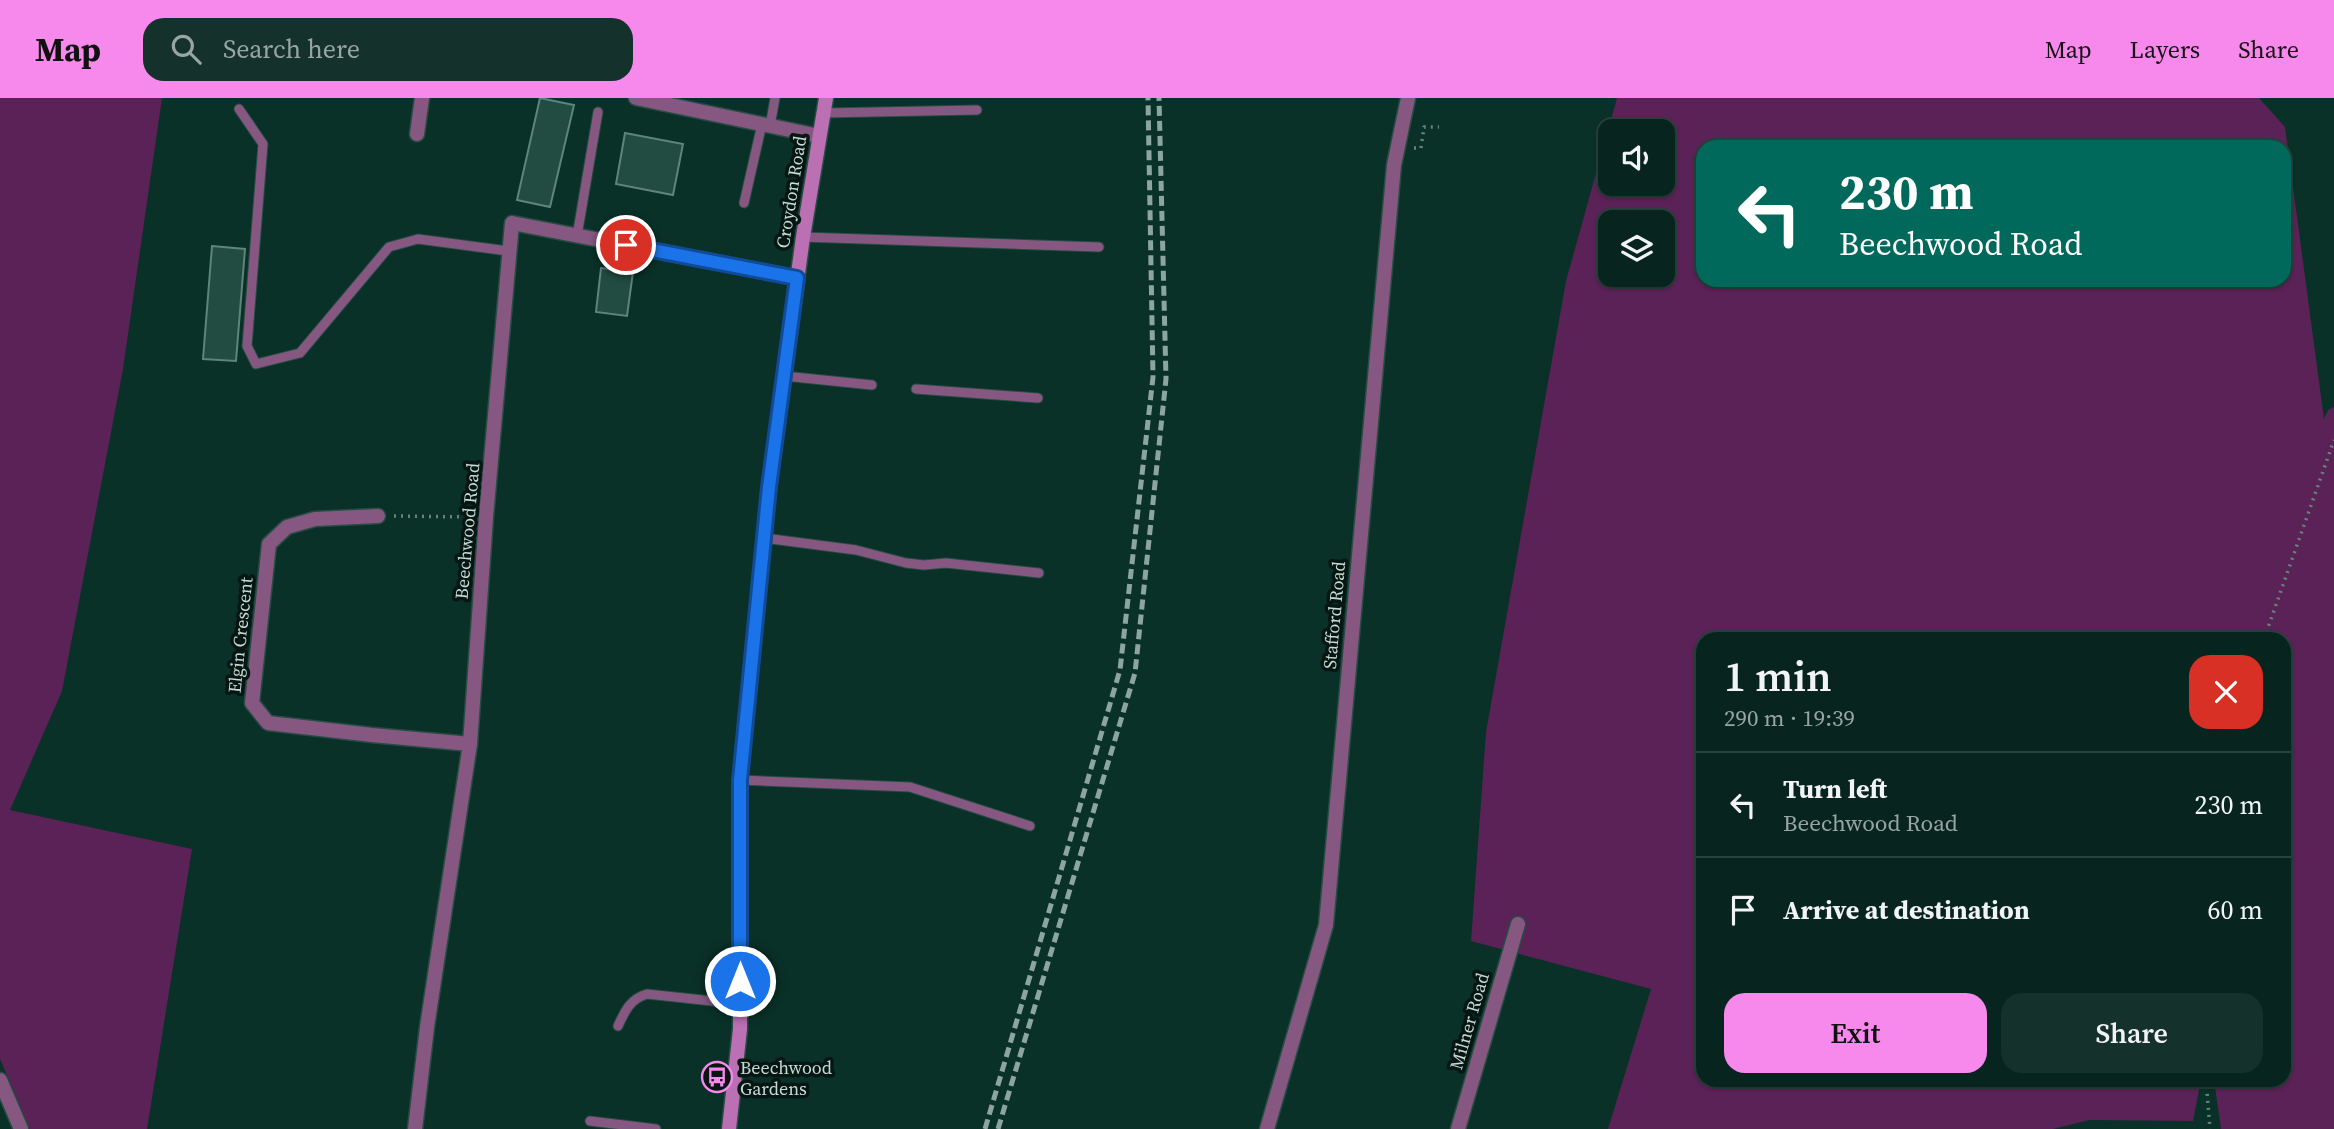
<!DOCTYPE html>
<meta charset="utf-8">
<style>
body{margin:0;font-family:"Source Serif 4",serif;background:#15312b;color:#f1f3f6;height:100vh;display:flex;flex-direction:column;font-size:26px;white-space:nowrap}
*{box-sizing:border-box;margin:0}
p{font-size:23px;color:#98a5a4}
.icon{flex:none;width:38px;height:38px;fill:none;stroke:currentColor;stroke-width:2;stroke-linecap:round;stroke-linejoin:round}
.map{position:relative;flex:1;overflow:hidden}
.drawer{position:absolute;left:1696px;top:534px;width:595px;height:455px;display:flex;flex-direction:column;background:#07251e;border-radius:21px;box-shadow:0 2px 5px #0004,0 0 0 2px #28423c}
.drawer>*{flex:none}
.banner{position:absolute;left:1696px;top:42px;width:595px;height:147px;border-radius:21px;box-shadow:0 2px 5px #0004,0 0 0 2px #28423c;background:#00695c;color:#fff;overflow:hidden}
.fabs{position:absolute;left:1598px;top:21px;display:grid;gap:14px}
.fabs a{display:grid;place-items:center;width:77px;height:77px;border-radius:14px;background:#07251e;box-shadow:0 2px 5px #0004,0 0 0 2px #28423c;font-size:35px}
.pin{position:absolute;display:grid;place-items:center;width:60px;height:60px;color:#fff;margin:-30px;border:4px solid #fff;border-radius:50%;box-shadow:0 2px 7px #0007}
.me{position:absolute;width:77px;margin:-38px;rotate:0deg;stroke-linejoin:round;filter:drop-shadow(0 0 5px #0008)}
.turn{display:flex;align-items:center;gap:24px;height:147px;padding:0 28px;font-size:32px}
.turn .icon{width:91px;height:91px;stroke-width:2.5}
.turn b{display:block;font-size:49px;line-height:60px}
.round{display:grid;place-items:center;flex:none;width:74px;height:74px;border-radius:21px;background:#15312b}
.overview{display:flex;align-items:center;justify-content:space-between;height:119px;padding:0 28px}
h1{font-size:42px;font-weight:600;line-height:52px}
.action{display:flex;gap:14px;margin-top:auto;padding:14px 28px}
.action a{flex:1;height:80px;border-radius:21px;background:#f788ec;color:#111;font-size:28px;font-weight:600;line-height:80px;text-align:center}
.action a+a{background:#15312b;color:#f1f3f6}
ul{padding:0;list-style:none}
li{display:flex;align-items:center;gap:21px;height:105px;padding:0 28px;border-top:2px solid #28423c}
li div{flex:1}
li b{display:block;font-size:26px}
li em{font-style:normal}
header{display:flex;align-items:center;gap:42px;box-sizing:border-box;height:98px;padding:0 35px;background:#f788ec;color:#111}
header strong{font-size:33px}
nav{display:flex;gap:38px;margin-inline-start:auto;font-size:24px}
.search{width:490px;height:63px;background:#15312b;display:flex;align-items:center;gap:18px;box-sizing:border-box;padding:0 24px;border-radius:21px;color:#98a5a4;font-size:26px}
.map>svg:first-child{display:block}
.green{fill:#5a2256;fill-rule:evenodd}
.building{fill:#224c41;stroke:#5e857a;stroke-width:2}
.lines{fill:none;stroke-linecap:round;stroke-linejoin:round}
.service-casing{stroke:#274c44;stroke-width:11}
.minor-casing{stroke:#274c44;stroke-width:17}
.tertiary-casing{stroke:#274c44;stroke-width:17}
.secondary-casing{stroke:#274c44;stroke-width:17}
.path{stroke:#65847c;stroke-width:3.5;stroke-dasharray:2 5;stroke-linecap:butt}
.service{stroke:#865881;stroke-width:9}
.minor{stroke:#865881;stroke-width:14}
.tertiary{stroke:#865881;stroke-width:14}
.secondary{stroke:#bb70b3;stroke-width:14}
.rail{stroke:#8ca69f;stroke-width:5;stroke-dasharray:10 5;stroke-linecap:butt}
.route-casing{stroke:#114b97;stroke-width:18}
.route{stroke:#1a73e8;stroke-width:12}
.labels{text-anchor:middle;dominant-baseline:central;stroke-width:7;stroke-linejoin:round;paint-order:stroke}
.street-label{font-size:18px;fill:#c7dbd5;stroke:#061612}
.poi-label{font-size:18px;fill:#c7dbd5;stroke:#061612;text-anchor:start}
</style>
<header>
<strong>Map</strong>
<div class="search"><svg class="icon" aria-label="search" viewBox="0 0 24 24"><circle cx="10" cy="10" r="6"/><path d="M15 15l6 6"/></svg>Search here</div>
<nav><a>Map</a><a>Layers</a><a>Share</a></nav>
</header>
<div class="map">
<svg width="2334" height="1031" viewBox="0 0 2334 1031">
<rect width="100%" height="100%" fill="#093128"/>
<g class="green">
<polygon points="0,0 162,0 123,271 62,593 10,712 192,751 147,1031 30,1031 0,961"/>
<path d="M1617,0H2259L2285,29L2324,321L2328,312L2334,309V1031H2221L2214,982H2284V541H1703V982H2201L2193,1023L2089,1022L2053,1031H1608L1651,891L1471,843L1486,634L1566,183ZM1610,33H1662V86H1610ZM1703,49H2284V182H1703ZM1610,124H1662V177H1610Z"/>
</g>
<g class="building">
<polygon points="540,0 574,7 550,109 517,102"/>
<polygon points="625,35 683,46 673,97 616,86"/>
<polygon points="212,148 245,151 236,263 203,261"/>
<polygon points="601,170 633,174 627,218 596,214"/>
</g>
<g class="lines">
<g class="service-casing">
<g id="service">
<polyline points="239,11 263,46 247,248 256,266 300,255 389,149 418,141 508,153"/>
<polyline points="823,15 977,12"/>
<polyline points="770,28 775,0"/>
<polyline points="744,105 762,26"/>
<polyline points="577,138 598,14"/>
<polyline points="803,139 1099,149"/>
<polyline points="784,278 872,287"/>
<polyline points="916,291 1038,300"/>
<polyline points="764,440 856,452 906,465 924,467 946,465 1039,475"/>
<polyline points="740,682 910,689 1030,728"/>
<path d="M618,928C625,913 630,901 647,896L740,906"/>
<polyline points="590,1023 656,1031"/>
</g>
</g>
<g class="minor-casing">
<g id="minor">
<polyline points="636,0 819,38"/>
<polyline points="417,36 422,0"/>
<polyline points="378,418 315,421 287,429 269,446 252,605 268,625 372,637 470,646"/>
<polyline points="0,982 21,1031"/>
<polyline points="415,1031 427,929 470,646 486,419 512,125 797,180"/>
<polyline points="1458,1031 1518,826"/>
</g>
</g>
<g class="tertiary-casing">
<polyline id="tertiary" points="1267,1031 1326,827 1394,67 1408,0"/>
</g>
<g class="secondary-casing">
<polyline id="secondary" points="729,1031 740,931 740,682 769,389 803,139 826,0"/>
</g>
<g class="path">
<polyline points="1414,50 1421,50 1424,29 1439,29"/>
<polyline points="394,418 470,419"/>
<polyline points="2264,541 2334,342"/>
<polyline points="2206,982 2210,1031"/>
</g>
<use href="#service" class="service"/>
<use href="#minor" class="minor"/>
<use href="#tertiary" class="tertiary"/>
<use href="#secondary" class="secondary"/>
<g class="rail">
<polyline points="985,1031 1120,572 1153,279 1148,0"/>
<polyline points="998,1031 1135,575 1166,281 1159,0"/>
</g>
</g>
<g class="lines">
<g class="route-casing">
<polyline id="route" points="626,147 797,180 769,389 740,682 740,883"/>
</g>
<use href="#route" class="route"/>
</g>
<defs>
<g id="bus-ring" transform="scale(1.575)"><circle r="9.5" fill="#061612" stroke="#f788ec" stroke-width="1.5"/><path d="M-5-6H5V4H4V6H2V4H-2V6H-4V4H-5ZM-3.5-4V0h7V-4ZM-3.5 1.2v1.5H-2V1.2ZM2 1.2v1.5H3.5V1.2Z" fill="#f788ec"/></g>
</defs>
<g fill-rule="evenodd">
<use href="#bus-ring" x="717" y="979"/>
</g>
<g class="labels">
<g class="street-label">
<text transform="translate(791 94) rotate(-81)">Croydon Road</text>
<text transform="translate(467 433) rotate(-85)">Beechwood Road</text>
<text transform="translate(1334 517) rotate(-85)">Stafford Road</text>
<text transform="translate(240 537) rotate(-84)">Elgin Crescent</text>
<text transform="translate(1469 923) rotate(-74)">Milner Road</text>
</g>
<g class="poi-label">
<text x="740" y="969">Beechwood<tspan x="740" dy="21">Gardens</tspan></text>
</g>
</g>
</svg>
<div class="fabs">
<a><svg class="icon" aria-label="sound" viewBox="0 0 24 24"><path d="M4 9h4l5-4v14l-5-4H4zM17 9q2 3 0 6"/></svg></a>
<a><svg class="icon" aria-label="layers" viewBox="0 0 24 24"><path d="M12 4l9 5-9 5-9-5zM3 14l9 5 9-5"/></svg></a>
</div>
<div class="pin" style="left:626px;top:147px;background:#d93025"><svg class="icon" aria-label="arrive" viewBox="0 0 24 24"><path d="M6 21V4h12l-3 4 3 4H6"/></svg></div>
<svg class="me" style="left:740px;top:883px" viewBox="-20 -20 40 40"><circle r="17" fill="#1a73e8" stroke="#fff" stroke-width="3"/><path d="M0-11L8 9 0 5-8 9z" fill="#fff"/></svg>
<div class="banner">
<div class="turn"><svg class="icon" aria-label="left" viewBox="0 0 24 24"><path d="M17 20v-9H6M10 6l-5 5 5 5"/></svg><div><b>230 m</b>Beechwood Road</div></div>
</div>
<section class="drawer">
<div class="overview"><div><h1>1 min</h1><p>290 m · 19:39</p></div><a class="round" style="background:#d93025;color:#fff"><svg class="icon" aria-label="close" viewBox="0 0 24 24"><path d="M6 6l12 12M18 6L6 18"/></svg></a></div>
<ul>
<li><svg class="icon" aria-label="left" viewBox="0 0 24 24"><path d="M17 20v-9H6M10 6l-5 5 5 5"/></svg><div><b>Turn left</b><p>Beechwood Road</p></div><em>230 m</em></li>
<li><svg class="icon" aria-label="arrive" viewBox="0 0 24 24"><path d="M6 21V4h12l-3 4 3 4H6"/></svg><div><b>Arrive at destination</b></div><em>60 m</em></li>
</ul>
<div class="action"><a>Exit</a><a>Share</a></div>
</section>
</div>
